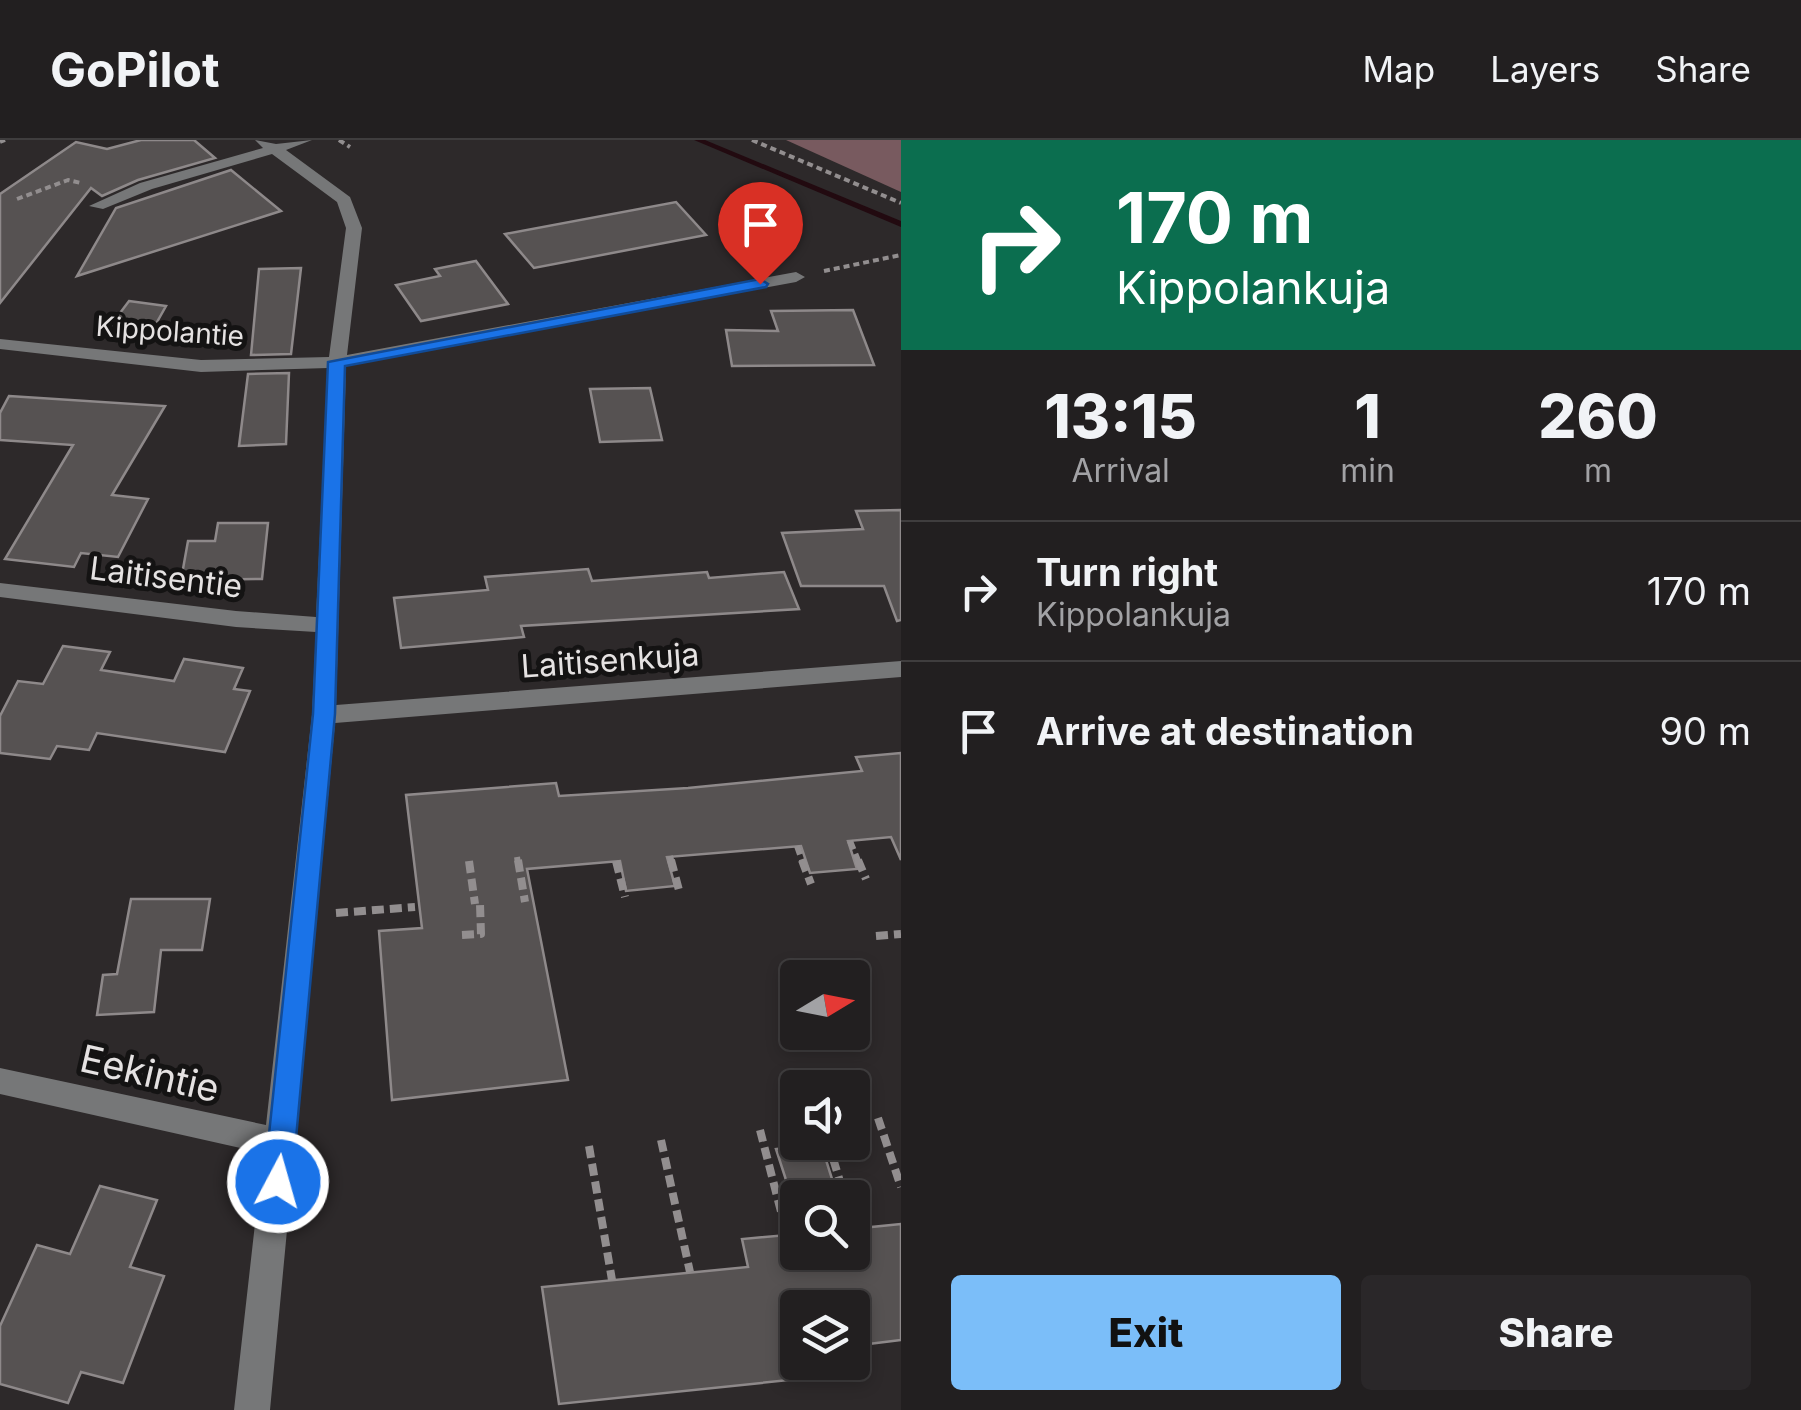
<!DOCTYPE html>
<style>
body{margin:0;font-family:Inter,sans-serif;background:#2a2729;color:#f1f3f6;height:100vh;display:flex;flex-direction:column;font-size:38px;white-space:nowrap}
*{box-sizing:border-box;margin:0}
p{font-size:32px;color:#a2a2a5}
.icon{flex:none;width:55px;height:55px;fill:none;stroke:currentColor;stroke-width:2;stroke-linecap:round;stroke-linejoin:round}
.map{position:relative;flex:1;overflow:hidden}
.drawer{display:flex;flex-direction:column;background:#221f20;width:900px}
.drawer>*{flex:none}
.banner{background:#0b6e4f;color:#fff;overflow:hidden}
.needle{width:65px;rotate:80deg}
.controls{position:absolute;left:780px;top:820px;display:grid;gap:20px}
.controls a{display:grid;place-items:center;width:90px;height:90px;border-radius:10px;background:#221f20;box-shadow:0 5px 15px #0003,0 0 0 2px #3f3d3e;font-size:50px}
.pin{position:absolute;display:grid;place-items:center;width:85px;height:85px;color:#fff;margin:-102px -42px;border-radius:50% 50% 50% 0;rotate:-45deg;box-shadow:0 0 10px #0007}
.pin .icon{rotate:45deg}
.me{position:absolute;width:110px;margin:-55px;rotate:6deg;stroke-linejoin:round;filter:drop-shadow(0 0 8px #0008)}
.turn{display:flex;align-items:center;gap:35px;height:210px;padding:0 50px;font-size:45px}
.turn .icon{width:130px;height:130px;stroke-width:2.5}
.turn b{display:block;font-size:70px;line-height:85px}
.eta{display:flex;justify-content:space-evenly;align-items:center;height:170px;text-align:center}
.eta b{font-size:60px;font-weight:800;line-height:70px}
.action{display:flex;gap:20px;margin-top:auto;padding:20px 50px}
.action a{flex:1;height:115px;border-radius:10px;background:#7bbef9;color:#111;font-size:40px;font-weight:800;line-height:115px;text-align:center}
.action a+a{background:#2a2729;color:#f1f3f6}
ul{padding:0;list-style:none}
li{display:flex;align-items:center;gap:30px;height:140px;padding:0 50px;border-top:2px solid #3f3d3e}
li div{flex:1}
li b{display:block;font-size:38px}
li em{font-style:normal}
header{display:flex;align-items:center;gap:60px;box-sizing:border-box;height:140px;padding:0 50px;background:#221f20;border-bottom:2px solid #3f3d3e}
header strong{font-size:48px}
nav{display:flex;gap:55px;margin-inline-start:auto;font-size:35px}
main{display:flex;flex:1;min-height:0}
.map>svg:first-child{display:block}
.forest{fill:#785a5f}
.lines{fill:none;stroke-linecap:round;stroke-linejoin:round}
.stream{fill:#220a10;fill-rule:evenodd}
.building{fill:#565252;stroke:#8e898a;stroke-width:2.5}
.path-far2{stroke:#928e8f;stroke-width:4;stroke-dasharray:6 4;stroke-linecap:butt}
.path-far1{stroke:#928e8f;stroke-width:6;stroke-dasharray:9 5;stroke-linecap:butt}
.path{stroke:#928e8f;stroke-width:8;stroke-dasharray:12 6;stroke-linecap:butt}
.minor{fill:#767778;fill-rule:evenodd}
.route{fill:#1a73e8;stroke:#114b97;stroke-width:2.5}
.labels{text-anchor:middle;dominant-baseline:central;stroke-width:10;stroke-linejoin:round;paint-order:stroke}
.far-street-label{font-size:28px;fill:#e5e2e2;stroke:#141313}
.street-label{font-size:32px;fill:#e5e2e2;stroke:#141313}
.near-street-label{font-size:38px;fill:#e5e2e2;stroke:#141313}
</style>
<header>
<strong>GoPilot</strong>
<nav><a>Map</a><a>Layers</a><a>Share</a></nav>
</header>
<main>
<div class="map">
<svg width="901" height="1270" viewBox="0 0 901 1270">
<rect width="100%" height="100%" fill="#2d292a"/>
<polygon class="forest" points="786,0 901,0 901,52"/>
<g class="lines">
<polygon class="stream" points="694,0 705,0 901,81 901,87"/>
</g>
<g class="building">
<polygon points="141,0 194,0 215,18 138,40 102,56 91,48 0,163 0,54 76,2 107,9"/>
<polygon points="231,30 281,71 77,136 116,68"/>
<polygon points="676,62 706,95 534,128 505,94"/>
<polygon points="476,121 508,164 421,181 396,145 440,136 435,129"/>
<polygon points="301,128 291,214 251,215 259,129"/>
<polygon points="129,161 166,166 148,198 105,193"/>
<polygon points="853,170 874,225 732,226 726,190 778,191 771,171"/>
<polygon points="289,233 286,304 239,306 248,234"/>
<polygon points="650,248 662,300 600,302 590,249"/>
<polygon points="9,256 165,266 112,355 148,359 118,417 81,413 74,427 5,419 73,305 0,300 0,273"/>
<polygon points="901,370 901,480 897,481 884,446 801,446 782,393 863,389 856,371"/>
<polygon points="218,383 268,383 262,439 181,440 188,401 215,401"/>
<polygon points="588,429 592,441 707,432 709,438 784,432 799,469 521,486 524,497 401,508 394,458 488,450 485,437"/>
<polygon points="63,506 110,512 101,530 174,541 184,519 243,528 234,549 250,551 225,612 97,593 89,610 57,606 50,619 0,613 0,576 18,541 43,544"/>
<polygon points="901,613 901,720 891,697 848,701 857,729 810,733 801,706 667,717 675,746 626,751 620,721 527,729 568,940 392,960 379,791 422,788 406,655 556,643 559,656 688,648 862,631 856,617"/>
<polygon points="131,759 210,759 202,810 161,810 154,872 97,875 103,835 117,834"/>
<polygon points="821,1004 838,1058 798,1058 798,1077 776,1009"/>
<polygon points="100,1046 157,1060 130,1127 164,1136 123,1243 81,1232 68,1263 0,1244 0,1186 37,1105 70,1114"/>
<polygon points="901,1084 901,1200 852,1206 852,1168 798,1168 798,1211 792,1212 799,1239 559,1264 542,1147 748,1127 742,1099 798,1094 798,1112 852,1112 852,1089"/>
</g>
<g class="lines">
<g class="path-far2">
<polyline points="339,0 350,7"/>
<polyline points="752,0 901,63"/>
<polyline points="0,2 5,0"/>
<polyline points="17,59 68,40 81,43"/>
<polyline points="824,131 901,115"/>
</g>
<g class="path-far1">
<polyline points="850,701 859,723"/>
<polyline points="797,706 803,723"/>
<polyline points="670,716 672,723"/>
<polyline points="517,717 518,723"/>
</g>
<g class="path">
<polyline points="518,720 525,762"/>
<polyline points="671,720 680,754"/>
<polyline points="802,720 811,744"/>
<polyline points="858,720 866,739"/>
<polyline points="469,721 475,764"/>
<polyline points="616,721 625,757"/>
<polyline points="336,773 415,767"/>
<polyline points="462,795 481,794 480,764"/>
<polyline points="876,796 901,794"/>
<polyline points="878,978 901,1047"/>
<polyline points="760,990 787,1095"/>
<polyline points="661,1000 690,1132"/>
<polyline points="828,1002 845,1058"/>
<polyline points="589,1006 612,1140"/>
<polyline points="852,1083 854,1088"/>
</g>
<polygon class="minor" points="255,0 276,4 312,0 286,10 350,57 362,88 347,215 796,132 805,137 796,142 346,226 336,565 901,521 901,537 335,583 270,1270 234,1270 263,1013 0,954 0,928 266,985 312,575 316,492 236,487 0,457 0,443 236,471 316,477 328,228 201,232 0,209 0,199 201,220 329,217 346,88 337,62 272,14 152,49 103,69 89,66 140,43 263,8"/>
</g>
<polygon class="route" points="760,139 768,144 766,147 345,226 335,574 292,1042 288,1051 278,1055 268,1051 264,1042 313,574 328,222"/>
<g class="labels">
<g class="far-street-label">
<text transform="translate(170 191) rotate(4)">Kippolantie</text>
</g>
<g class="street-label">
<text transform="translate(166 437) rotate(7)">Laitisentie</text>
<text transform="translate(610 520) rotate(-4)">Laitisenkuja</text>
</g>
<g class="near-street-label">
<text transform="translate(150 933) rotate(13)">Eekintie</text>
</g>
</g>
</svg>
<div class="controls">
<a><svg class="needle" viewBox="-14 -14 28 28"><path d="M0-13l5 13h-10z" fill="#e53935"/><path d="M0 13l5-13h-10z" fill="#a2a2a5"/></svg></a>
<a><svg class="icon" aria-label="sound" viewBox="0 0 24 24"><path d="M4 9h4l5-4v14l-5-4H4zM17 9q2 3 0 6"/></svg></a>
<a><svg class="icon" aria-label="search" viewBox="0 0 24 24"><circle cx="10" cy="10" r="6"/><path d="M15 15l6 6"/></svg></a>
<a><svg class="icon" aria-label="layers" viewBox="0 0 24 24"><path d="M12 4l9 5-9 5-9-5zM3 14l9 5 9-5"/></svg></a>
</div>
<div class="pin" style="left:760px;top:144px;background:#d93025"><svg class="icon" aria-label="arrive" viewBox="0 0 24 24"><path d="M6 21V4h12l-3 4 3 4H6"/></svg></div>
<svg class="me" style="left:278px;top:1042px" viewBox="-20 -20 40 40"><circle r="17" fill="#1a73e8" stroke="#fff" stroke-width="3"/><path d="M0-11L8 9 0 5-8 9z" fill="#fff"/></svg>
</div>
<section class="drawer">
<div class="banner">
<div class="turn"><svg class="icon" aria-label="right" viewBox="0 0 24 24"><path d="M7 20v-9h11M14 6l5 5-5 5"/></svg><div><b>170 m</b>Kippolankuja</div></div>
</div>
<div class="eta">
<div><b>13:15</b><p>Arrival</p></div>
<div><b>1</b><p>min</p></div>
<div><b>260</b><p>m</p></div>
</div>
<ul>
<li><svg class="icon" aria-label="right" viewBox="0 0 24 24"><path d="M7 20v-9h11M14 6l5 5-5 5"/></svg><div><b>Turn right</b><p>Kippolankuja</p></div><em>170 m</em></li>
<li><svg class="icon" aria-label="arrive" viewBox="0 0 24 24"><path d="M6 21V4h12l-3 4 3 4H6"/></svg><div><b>Arrive at destination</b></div><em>90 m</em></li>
</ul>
<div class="action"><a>Exit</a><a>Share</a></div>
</section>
</main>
